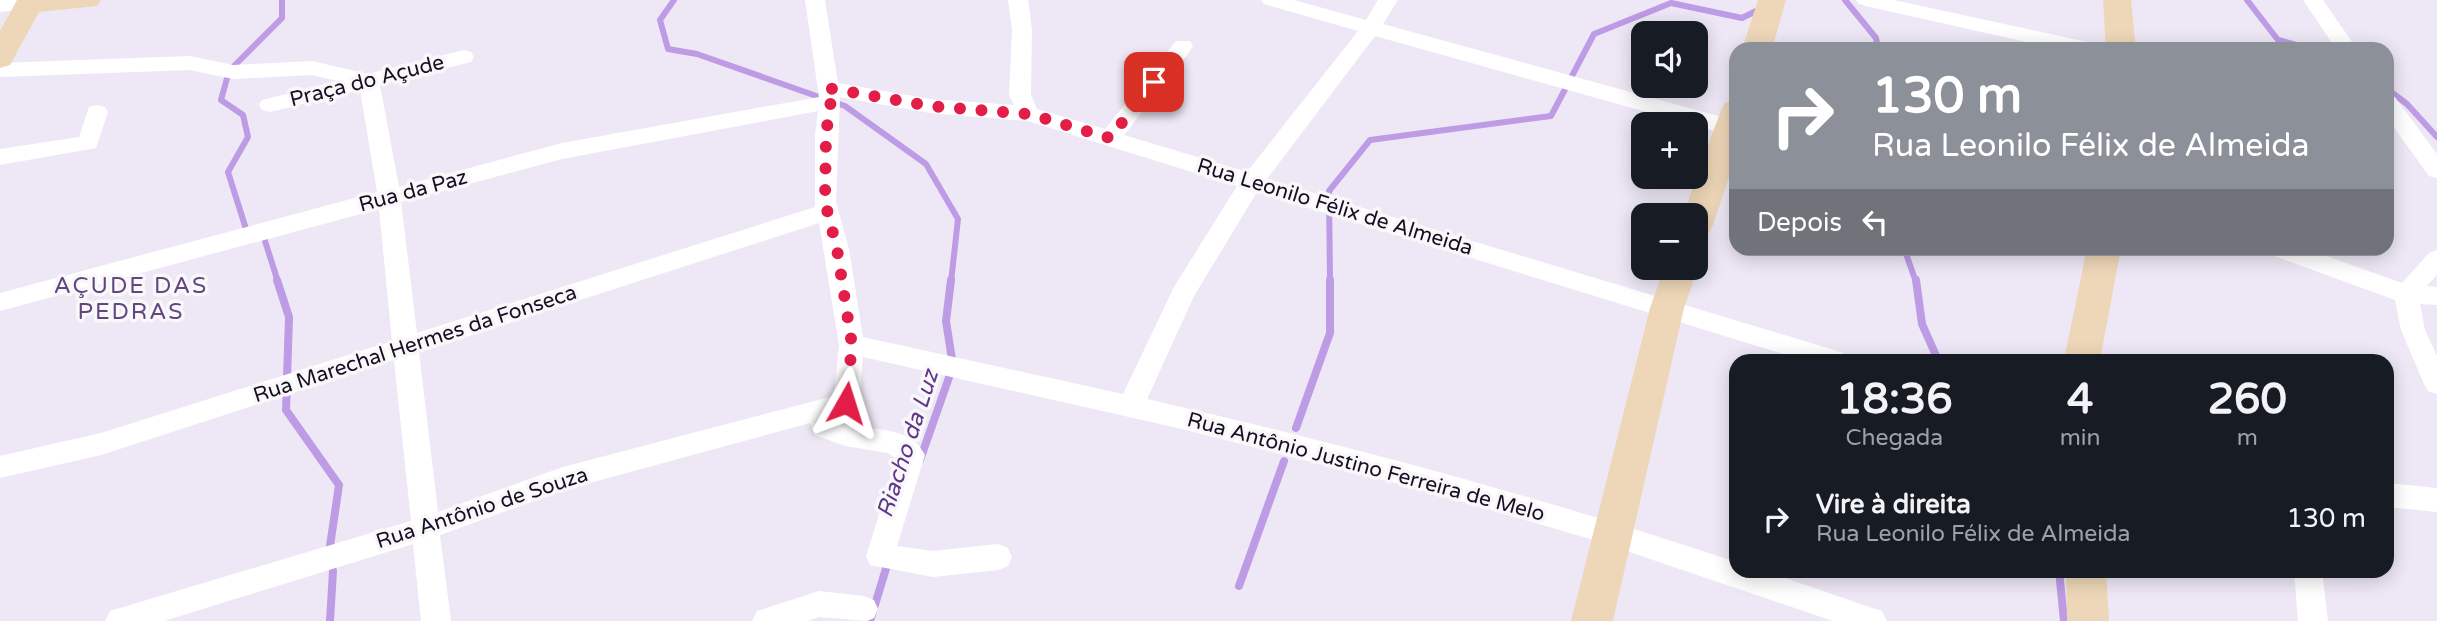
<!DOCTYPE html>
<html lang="pt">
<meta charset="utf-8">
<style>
body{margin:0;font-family:"Varela Round",sans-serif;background:#242831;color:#f1f3f6;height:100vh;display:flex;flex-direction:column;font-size:26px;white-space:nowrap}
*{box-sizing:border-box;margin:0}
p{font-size:23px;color:#9ea1a6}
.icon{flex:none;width:38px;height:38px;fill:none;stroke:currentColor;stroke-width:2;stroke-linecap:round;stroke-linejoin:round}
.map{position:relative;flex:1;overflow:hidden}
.panel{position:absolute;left:1729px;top:354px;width:665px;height:224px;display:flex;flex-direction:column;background:#171b24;border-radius:21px;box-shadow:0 4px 18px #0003}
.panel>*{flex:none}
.hud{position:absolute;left:1729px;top:42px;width:665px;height:214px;border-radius:21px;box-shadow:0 4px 18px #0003;background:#8c9099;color:#fff;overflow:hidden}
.controls{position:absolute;left:1631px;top:21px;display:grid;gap:14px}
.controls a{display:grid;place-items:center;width:77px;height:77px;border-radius:14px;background:#171b24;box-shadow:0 4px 18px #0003;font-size:35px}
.pin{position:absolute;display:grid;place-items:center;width:60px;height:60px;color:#fff;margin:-30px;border-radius:14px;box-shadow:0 4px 10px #0006}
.me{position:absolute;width:77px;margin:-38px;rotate:6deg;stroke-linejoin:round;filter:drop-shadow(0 0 5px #0008)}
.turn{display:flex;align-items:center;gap:24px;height:147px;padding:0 28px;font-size:32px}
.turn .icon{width:91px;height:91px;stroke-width:2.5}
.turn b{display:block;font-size:49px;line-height:60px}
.then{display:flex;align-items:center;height:66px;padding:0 28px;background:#0003;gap:14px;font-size:26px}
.eta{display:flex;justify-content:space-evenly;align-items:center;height:119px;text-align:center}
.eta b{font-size:42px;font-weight:700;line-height:49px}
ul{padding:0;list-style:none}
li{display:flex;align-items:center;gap:21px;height:91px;padding:0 28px}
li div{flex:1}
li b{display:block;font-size:26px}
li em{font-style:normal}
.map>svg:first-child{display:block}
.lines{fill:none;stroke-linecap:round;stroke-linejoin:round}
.stream-far1{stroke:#bd9be5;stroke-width:6}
.stream{stroke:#bd9be5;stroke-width:8}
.street{fill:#fff;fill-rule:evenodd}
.secondary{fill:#eed7b8;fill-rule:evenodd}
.route{stroke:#e11d48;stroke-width:12;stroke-dasharray:0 21.6}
.labels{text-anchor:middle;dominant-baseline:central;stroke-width:7;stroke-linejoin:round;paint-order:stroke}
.street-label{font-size:21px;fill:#190d26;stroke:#f8f8f8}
.neighbourhood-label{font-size:23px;letter-spacing:2px;fill:#624581;stroke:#f8f8f8}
.water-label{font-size:23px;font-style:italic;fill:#61358b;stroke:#f8f8f8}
</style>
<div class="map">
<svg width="2437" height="621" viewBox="0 0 2437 621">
<rect width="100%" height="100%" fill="#eee8f6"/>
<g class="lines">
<g class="stream-far1">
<polyline points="674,0 660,20 668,49 697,54 845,106 926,164 958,219 951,282"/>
<polyline points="1845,0 1876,38 1878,49"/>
<polyline points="2247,0 2278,40 2311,49"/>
<polyline points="2387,89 2407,104 2437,137"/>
<polyline points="246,229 228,172 248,137 243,115 221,100 229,71 282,18 282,0"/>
<polyline points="265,241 278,282"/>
<polyline points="1904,248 1916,282"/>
<polyline points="1330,282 1329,191 1370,140 1551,116 1594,34 1671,3 1742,18 1760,9"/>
</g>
<g class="stream">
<polyline points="277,280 289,317 286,410 339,485 330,546"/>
<polyline points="1916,280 1922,324 1938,360"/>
<polyline points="1296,428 1330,333 1330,280"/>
<polyline points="920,460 953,366 946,321 951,280"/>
<polyline points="2059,570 2064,621"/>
<polyline points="1239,586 1284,461"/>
<polyline points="330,621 333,571"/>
<polyline points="870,621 888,562"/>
</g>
<g class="street">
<polygon points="0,0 36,0 39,4 36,8 0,12"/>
<path d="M805,0H825L838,83L930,99L1014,105L1009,95L1012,30L1008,0H1028L1032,30L1031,95L1037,109L1105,129L1176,41H1190L1193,46L1190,51L1124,135L1247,172L1358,31L1264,4L1261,0H1294L1366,20L1378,0H1398L1383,24L1736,121V137L1375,36L1267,179L1834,350L1843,353L1846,360H1803L1257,192L1194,296L1147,399C1346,445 1542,497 1736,562V570H1762L1872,608L1882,611L1887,621H1833L1600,542L1427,491L1182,429L863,357L859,403L855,411L834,417L835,420C863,434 909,421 925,455L897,546L933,551L998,544L1008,548L1012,557L1008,566L998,570L933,577L870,565L866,556L897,459L888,453L845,446L815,435L810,423L564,490L440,535L451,621H421L413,544L164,621H105L110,611L120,608L411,521L394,360L101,455L0,478V456L101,433L392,341L379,209L0,311V293L377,192L360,90L270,112L262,110L259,105L262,100L338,81L312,75L233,79L190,70L0,77V63L190,56L233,65L312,61L368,74L464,50L471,52L474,57L471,62L380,85L399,187L562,143L819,97ZM840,97L930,113L1028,121L1237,186L1174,287L1123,394L863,337L849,249L836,202ZM818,111L815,134V207L417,333L401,202L562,159ZM819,223L839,345L834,396L563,467L438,512L419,352Z"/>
<polygon points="1856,0 1894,0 2087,42 2094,44 2097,49 2057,49 1866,6 1859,4"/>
<polygon points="2303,0 2323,0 2357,49 2336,49"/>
<polygon points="2387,95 2395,97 2437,154 2437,178 2429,176 2387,118"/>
<polygon points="97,105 105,107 108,112 96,148 0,165 0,149 79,137 89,107"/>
<polygon points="2265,248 2304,248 2402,283 2429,253 2437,250 2437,275 2427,286 2437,287 2437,305 2420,304 2425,330 2437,356 2437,394 2428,391 2424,384 2401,330 2395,300 2269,254"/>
<polygon points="2387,483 2437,488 2437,512 2387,507"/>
<polygon points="2294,570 2322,570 2328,621 2298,621"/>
<polygon points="819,591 864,596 874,600 878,609 874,618 867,621 819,617 808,621 752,621 757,611"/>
</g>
<g class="secondary">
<polygon points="17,0 101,0 97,6 39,12 10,65 0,68 0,31"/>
<polygon points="1758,0 1786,0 1772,49 1742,49"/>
<polygon points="2103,0 2131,0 2136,49 2106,49"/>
<polygon points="1736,100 1736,156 1713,225 1708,234 1696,237 1696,215 1683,215 1721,110 1725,103"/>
<polygon points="2087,248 2121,248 2100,360 2064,360"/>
<polygon points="1696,264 1698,268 1684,308 1613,621 1571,621 1650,308 1664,268 1696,268"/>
<polygon points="2066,570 2106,570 2109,621 2067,621"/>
</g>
</g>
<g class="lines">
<polyline class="route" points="846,403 852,345 837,249 825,202 826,134 831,100 827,88 930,106 1029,114 1110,138 1154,82"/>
</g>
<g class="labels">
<g class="street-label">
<text transform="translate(367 81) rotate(-14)">Praça do Açude</text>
<text transform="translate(413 191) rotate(-15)">Rua da Paz</text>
<text transform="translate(1335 207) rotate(17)">Rua Leonilo Félix de Almeida</text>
<text transform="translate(415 344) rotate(-18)">Rua Marechal Hermes da Fonseca</text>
<text transform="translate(1366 467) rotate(15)">Rua Antônio Justino Ferreira de Melo</text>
<text transform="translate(482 508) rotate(-18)">Rua Antônio de Souza</text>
</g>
<g class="neighbourhood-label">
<text x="131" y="286">AÇUDE DAS<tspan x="131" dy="26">PEDRAS</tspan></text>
</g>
<g class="water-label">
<text transform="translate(908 444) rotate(-72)">Riacho da Luz</text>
</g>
</g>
</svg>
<div class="controls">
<a><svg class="icon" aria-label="sound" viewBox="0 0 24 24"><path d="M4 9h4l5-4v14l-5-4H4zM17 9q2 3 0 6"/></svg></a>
<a>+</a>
<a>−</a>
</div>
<div class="pin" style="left:1154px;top:82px;background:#d93025"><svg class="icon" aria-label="arrive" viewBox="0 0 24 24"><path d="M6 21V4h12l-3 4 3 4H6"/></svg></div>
<svg class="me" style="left:846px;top:403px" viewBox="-20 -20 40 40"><path d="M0-17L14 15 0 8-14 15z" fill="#e11d48" stroke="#fff" stroke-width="4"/></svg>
<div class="hud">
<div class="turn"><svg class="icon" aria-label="right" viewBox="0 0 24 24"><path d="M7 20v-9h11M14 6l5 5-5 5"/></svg><div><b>130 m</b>Rua Leonilo Félix de Almeida</div></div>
<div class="then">Depois<svg class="icon" aria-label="left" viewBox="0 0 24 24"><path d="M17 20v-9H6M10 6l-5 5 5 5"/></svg></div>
</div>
<section class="panel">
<div class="eta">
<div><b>18:36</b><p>Chegada</p></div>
<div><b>4</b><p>min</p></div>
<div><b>260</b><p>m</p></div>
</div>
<ul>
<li><svg class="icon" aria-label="right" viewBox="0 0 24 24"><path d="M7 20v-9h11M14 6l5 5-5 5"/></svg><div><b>Vire à direita</b><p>Rua Leonilo Félix de Almeida</p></div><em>130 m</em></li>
</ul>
</section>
</div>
